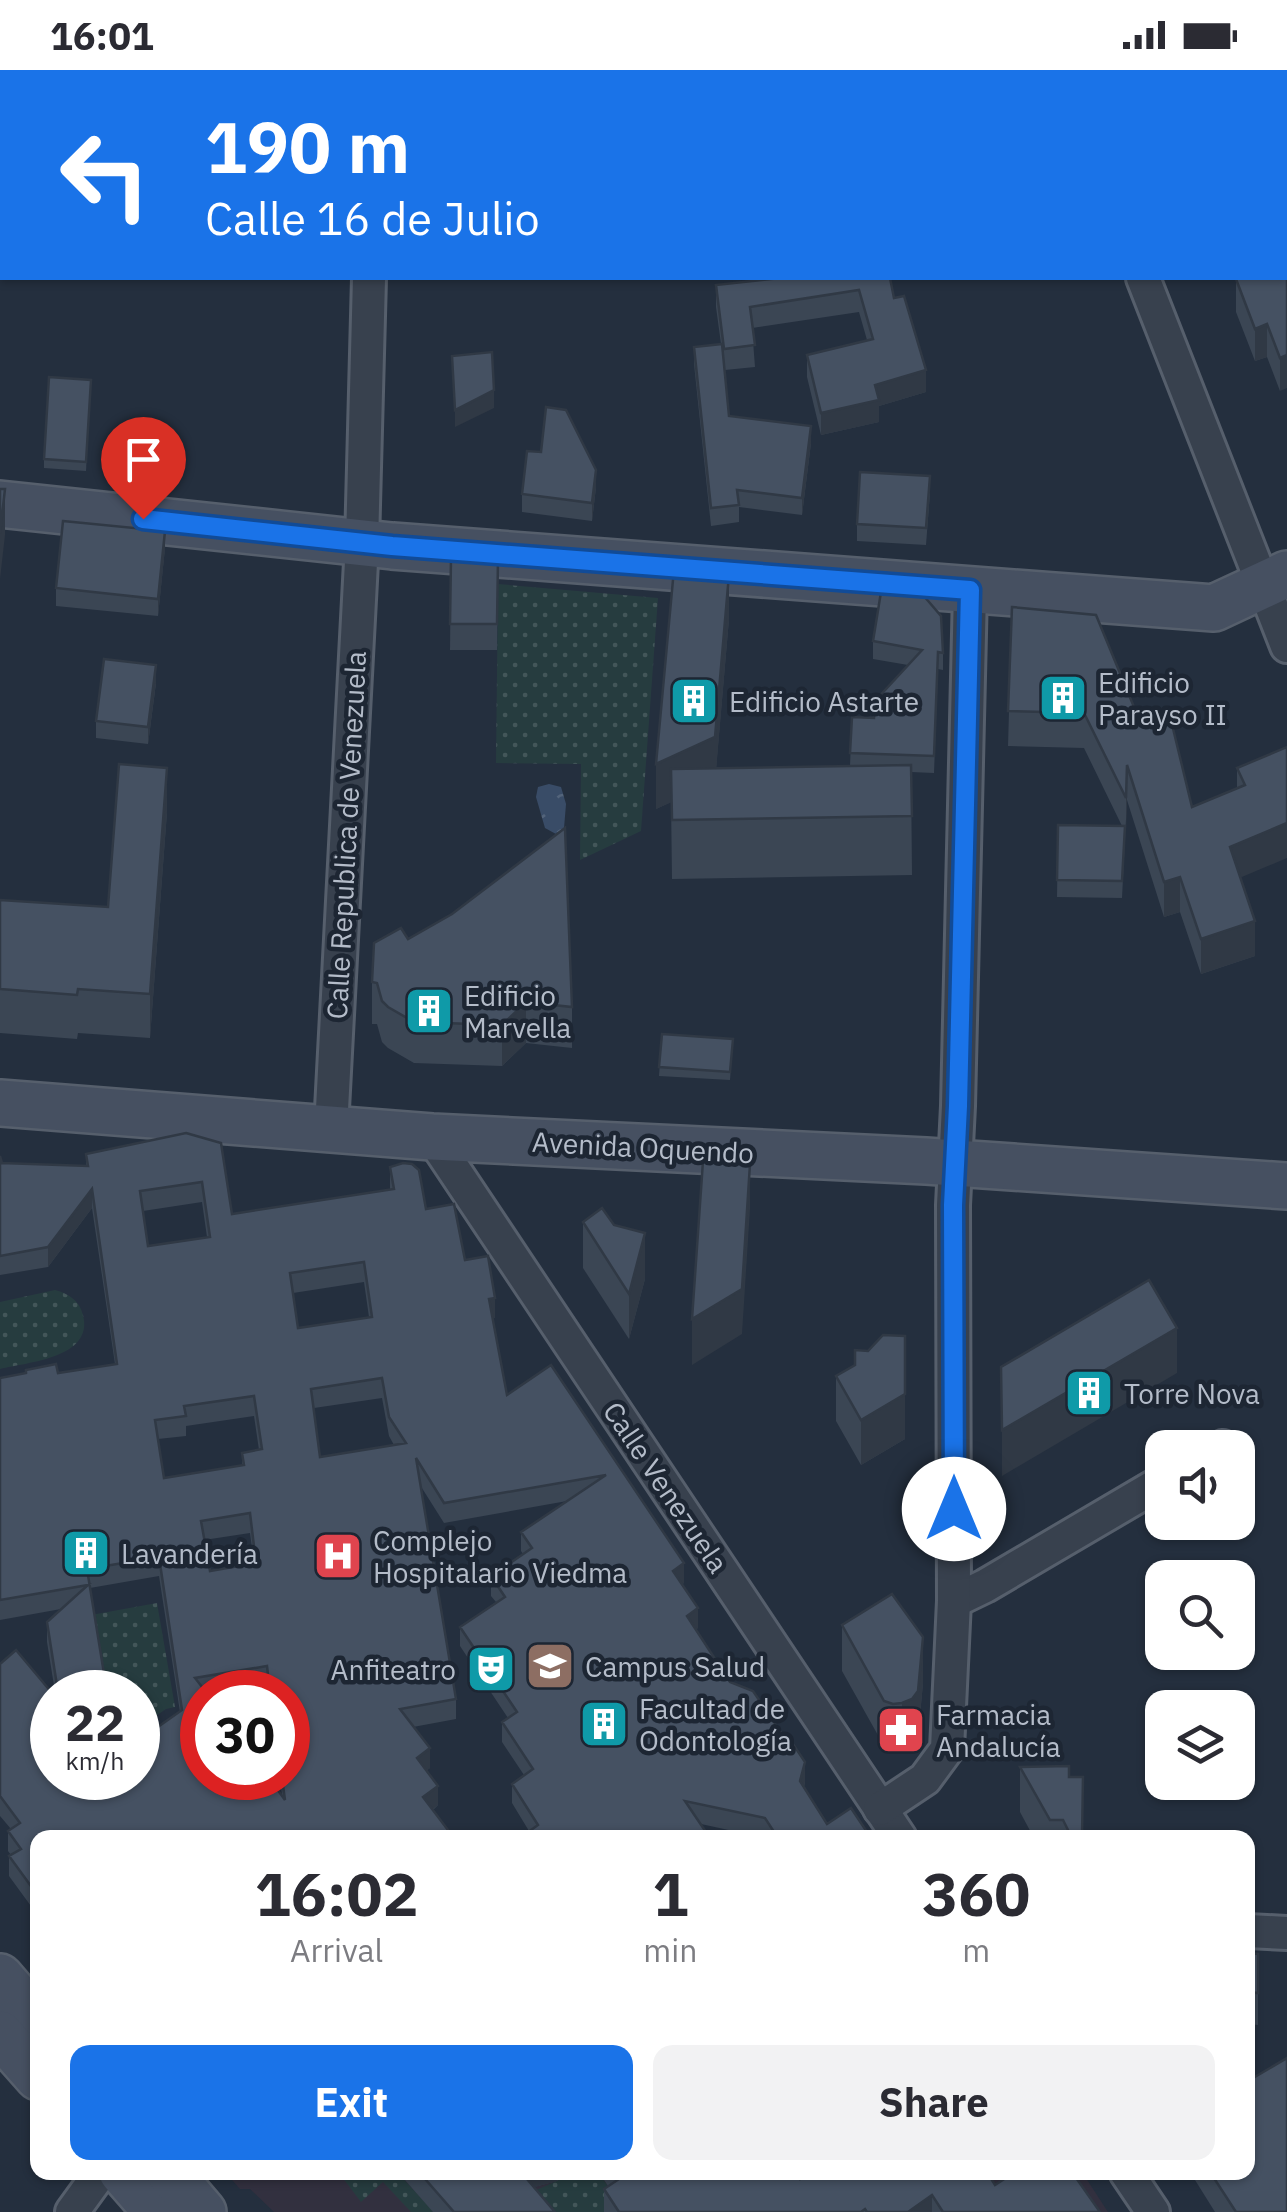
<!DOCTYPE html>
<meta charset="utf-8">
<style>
body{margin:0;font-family:"IBM Plex Sans",sans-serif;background:#f2f2f3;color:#2b2b33;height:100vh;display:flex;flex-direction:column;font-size:38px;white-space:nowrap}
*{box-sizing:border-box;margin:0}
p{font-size:32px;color:#7c7c81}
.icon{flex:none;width:55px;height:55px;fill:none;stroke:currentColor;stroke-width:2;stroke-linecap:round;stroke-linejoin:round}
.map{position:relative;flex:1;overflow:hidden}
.drawer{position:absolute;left:30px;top:1760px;width:1225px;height:350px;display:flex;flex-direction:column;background:#fff;border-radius:20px;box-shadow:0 2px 8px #0004}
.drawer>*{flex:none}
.banner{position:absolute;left:0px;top:0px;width:1288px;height:210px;box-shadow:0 2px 8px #0004;background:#1a73e8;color:#fff;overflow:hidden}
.tools{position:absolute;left:1145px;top:1360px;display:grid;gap:20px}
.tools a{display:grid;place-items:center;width:110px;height:110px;border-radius:20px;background:#fff;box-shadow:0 2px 8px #0004;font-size:50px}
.speed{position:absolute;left:30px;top:1600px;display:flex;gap:20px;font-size:50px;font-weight:700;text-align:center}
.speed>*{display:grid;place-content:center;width:130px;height:130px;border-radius:50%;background:#fff;box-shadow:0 2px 8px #0004;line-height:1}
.speed small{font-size:25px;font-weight:400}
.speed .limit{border:15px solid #d22;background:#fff;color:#111}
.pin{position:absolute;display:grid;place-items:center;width:85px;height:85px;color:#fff;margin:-102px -42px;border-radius:50% 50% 50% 0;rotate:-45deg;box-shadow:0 0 10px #0007}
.pin .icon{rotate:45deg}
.me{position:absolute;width:110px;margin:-55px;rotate:0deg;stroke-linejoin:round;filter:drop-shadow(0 0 8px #0008)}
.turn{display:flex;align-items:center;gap:35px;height:210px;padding:0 40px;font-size:45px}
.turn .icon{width:130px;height:130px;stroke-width:2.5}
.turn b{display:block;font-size:70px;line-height:85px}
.eta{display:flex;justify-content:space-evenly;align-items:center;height:170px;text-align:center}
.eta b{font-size:60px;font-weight:700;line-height:70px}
.action{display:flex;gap:20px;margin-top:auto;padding:20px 40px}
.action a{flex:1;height:115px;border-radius:20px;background:#1a73e8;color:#fff;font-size:40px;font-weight:700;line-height:115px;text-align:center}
.action a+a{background:#f2f2f3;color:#2b2b33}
.status{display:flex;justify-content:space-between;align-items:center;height:70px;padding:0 50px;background:#fff;direction:ltr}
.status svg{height:28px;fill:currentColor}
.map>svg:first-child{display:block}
.medical{fill:#32303f}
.grass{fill:url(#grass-dots)}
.water{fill:url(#water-ripples)}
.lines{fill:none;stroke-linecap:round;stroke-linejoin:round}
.street-casing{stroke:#565f6c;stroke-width:38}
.secondary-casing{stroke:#565f6c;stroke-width:50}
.street{stroke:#38414e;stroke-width:32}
.secondary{stroke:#465061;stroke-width:45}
.wall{fill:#3b4654;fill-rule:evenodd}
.shaded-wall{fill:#303945}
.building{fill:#455162;stroke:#303945;stroke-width:2.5;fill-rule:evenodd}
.route-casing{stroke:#114b97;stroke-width:25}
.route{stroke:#1a73e8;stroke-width:18}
.labels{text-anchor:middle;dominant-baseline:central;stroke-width:9;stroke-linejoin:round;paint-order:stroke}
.poi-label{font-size:28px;fill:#b4bcc9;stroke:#1d2633;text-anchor:start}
.street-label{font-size:28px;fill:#b4bcc9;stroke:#1d2633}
</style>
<div class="status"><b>16:01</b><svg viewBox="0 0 49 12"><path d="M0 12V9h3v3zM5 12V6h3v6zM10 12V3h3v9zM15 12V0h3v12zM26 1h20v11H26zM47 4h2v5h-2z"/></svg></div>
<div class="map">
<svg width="1287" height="2142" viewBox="0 0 1287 2142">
<defs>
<pattern id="grass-dots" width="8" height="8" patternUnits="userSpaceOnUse" patternTransform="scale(2.5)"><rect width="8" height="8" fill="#263c3f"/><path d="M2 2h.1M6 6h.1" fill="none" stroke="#435659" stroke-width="1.8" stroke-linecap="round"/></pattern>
<pattern id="water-ripples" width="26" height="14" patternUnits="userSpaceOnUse" patternTransform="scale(2.5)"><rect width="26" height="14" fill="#394c67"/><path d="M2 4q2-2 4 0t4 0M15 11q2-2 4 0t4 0" fill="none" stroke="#53647b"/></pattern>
</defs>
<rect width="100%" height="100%" fill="#242f3e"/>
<polygon class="medical" points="1082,2102 1108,2142 274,2142 250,2119 240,2119 226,2103"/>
<g class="grass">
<polygon points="498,514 658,528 641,761 580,790 581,694 496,693"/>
<path d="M55,1220C69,1224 79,1230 83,1245C94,1288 28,1292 0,1299V1232Z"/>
<polygon points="157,1533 175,1637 166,1639 138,1658 138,1622 104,1622 91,1545"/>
<polygon points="339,2103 398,2103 434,2142 411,2142 383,2112 361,2132"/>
<polygon points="568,2103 599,2103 619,2133 605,2142 535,2142 521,2127 563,2108"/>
</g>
<polygon class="water" points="549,714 561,717 566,734 564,758 556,764 545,758 536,727 538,717"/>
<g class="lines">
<g class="street-casing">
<g id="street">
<polyline points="1066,0 1067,2"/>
<polyline points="375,2 375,0"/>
<polyline points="1143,208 1287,576"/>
<polyline points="331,1058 362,473 369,208"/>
<polyline points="432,1067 900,1768"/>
<polyline points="1221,1378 1223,1377"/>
<polyline points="954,1531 985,1516 1162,1412"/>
<polyline points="880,1739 925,1709 947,1679 954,1531 953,1135 958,1036 970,521"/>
<polyline points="1248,1861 1287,1863"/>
<polyline points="1126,2102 1153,2142"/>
<polyline points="72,2142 101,2102"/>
</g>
</g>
<g class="secondary-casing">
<g id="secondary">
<polyline points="0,434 392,476 1214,538 1287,504"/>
<polyline points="0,1033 432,1067 926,1091 1287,1116"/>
<polyline points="0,1907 38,1951"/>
<polyline points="0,1964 38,2007"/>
<polyline points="122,2102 157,2142"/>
<polyline points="169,2102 203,2142"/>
</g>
</g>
<use href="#street" class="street"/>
<use href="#secondary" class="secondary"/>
</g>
<g class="wall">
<rect x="647" y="0" width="49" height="2"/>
<polygon points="890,208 894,228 926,322 879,336 879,352 821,365 807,307 807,285 867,270 859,242 752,258 755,297 725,300 729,346 811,373 802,445 739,437 739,452 711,456 694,294 694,277 721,274 716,237 716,215"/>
<polygon points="1285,208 1280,321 1267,287 1255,291 1236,242 1236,209"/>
<polygon points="91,310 86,401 44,398 44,389"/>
<polygon points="596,417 592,451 522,442 522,424"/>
<polygon points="930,423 926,475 857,471 857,454"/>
<polygon points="165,478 158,546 56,536 56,518"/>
<polygon points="451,488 498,489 497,580 450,580"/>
<polygon points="1012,537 1141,654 1192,737 1237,718 1237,698 1287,677 1241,808 1255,886 1201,904 1180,842 1164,847 1127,730 1122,828 1057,827 1058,755 1122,756 1084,678 1008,676"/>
<polygon points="729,549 716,699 850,696 852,647 874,648 908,595 873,589 873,571 943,583 943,600 938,599 934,703 911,702 912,805 672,809 671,732 656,739"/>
<polygon points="156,613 148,674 96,668 96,651"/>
<polygon points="167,742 150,968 78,963 77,969 0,963 0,830 108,837"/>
<polygon points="408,869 572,937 572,978 526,973 502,996 414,993 388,978 382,972 377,954 372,954 372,912"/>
<polygon points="662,964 733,969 730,1010 659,1006"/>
<path d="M186,1063L232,1144L390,1120V1097L426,1139L465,1190L495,1248H492L507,1325L551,1295L684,1513L682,1514L698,1558L696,1559L730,1612L805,1712L804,1717L827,1754L871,1768H765L701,1754L529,1761L512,1733V1714L524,1705L502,1672V1652L508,1648L460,1576V1557L496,1532L491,1526V1506L523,1484L521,1481V1462L567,1431L444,1453L420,1415L456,1629V1649L413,1657L430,1698L427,1700L438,1735L433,1740L451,1768H38L36,1843L9,1806V1786L11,1785L8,1781V1761L11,1759L0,1746V1594L52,1623L138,1708L180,1642L159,1506L90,1518L107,1622H55L47,1572V1552L61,1539L0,1550V1308L58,1303L115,1294L92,1138L48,1197L0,1205V1086L2,1093L86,1096V1084ZM202,1132L207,1167L148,1176L143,1141ZM364,1212L369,1247L298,1258L293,1223ZM382,1328L389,1366L394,1375L320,1387L314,1338ZM254,1346L259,1380L242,1383V1395L164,1408L158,1369L186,1366V1356ZM250,1463L254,1494L210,1501L204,1470ZM267,1616V1622H288V1666L297,1679L288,1708H280L282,1725L202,1622H225Z"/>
<polygon points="583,1152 614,1155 645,1209 629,1269 583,1198"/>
<polygon points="868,1281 905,1369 861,1395 836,1351 836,1306 855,1295"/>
<polygon points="842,1555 923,1613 918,1667 912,1674 902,1679 893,1679 884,1676 842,1601"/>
<polygon points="1020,1697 1069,1707 1083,1768 1034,1768 1020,1742"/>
<polygon points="1248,1883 1258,1884 1258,1955 1248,1954"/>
<polygon points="398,2102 568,2102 557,2111 534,2117 555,2142 433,2142"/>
<polygon points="599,2102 795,2102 800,2109 995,2115 1100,2142 604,2142 604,2119 608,2116"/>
<polygon points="1190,2102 1248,2102 1287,2142 1215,2142"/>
</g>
<g class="shaded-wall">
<polygon points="1267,254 1267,287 1255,291 1255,259"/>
<polygon points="1287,285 1287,318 1280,321 1280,288"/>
<polygon points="926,300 926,322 879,336 879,352 821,365 821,343 875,315"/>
<polygon points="494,320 494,338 455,357 455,340"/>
<polygon points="811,356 811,373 802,445 802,428"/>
<polygon points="596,400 596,417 592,451 592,433"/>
<polygon points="5,419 5,465 0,509 0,463"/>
<polygon points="165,461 165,478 158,546 158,529"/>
<polygon points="729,504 729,549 715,713 656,739 656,694"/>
<polygon points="156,595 156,613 148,674 148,657"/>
<polygon points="1127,695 1127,730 1126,763 1126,728"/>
<polygon points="167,698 167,742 150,968 150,924"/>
<polygon points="1287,753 1287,788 1230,812 1230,777"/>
<polygon points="1180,807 1180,842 1164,847 1164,812"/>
<polygon points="1255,851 1255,886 1201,904 1201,869"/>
<polygon points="526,932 526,973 502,996 502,955"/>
<polygon points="750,1094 750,1139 742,1264 692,1295 692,1249"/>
<polygon points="92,1119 92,1138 48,1197 48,1177"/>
<polygon points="645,1163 645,1209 629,1269 629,1224"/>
<polygon points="495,1228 495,1248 489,1249 489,1229"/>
<polygon points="1177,1258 1177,1303 1002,1406 1002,1360"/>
<polygon points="905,1324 905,1369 861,1395 861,1350"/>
<polygon points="684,1493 684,1513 673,1520 673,1501"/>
<polygon points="698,1538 698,1558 687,1565 687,1546"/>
<polygon points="923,1567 923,1613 918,1667 912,1674 902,1679 902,1633"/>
<polygon points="430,1678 430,1698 417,1708 417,1688"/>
<polygon points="805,1692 805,1712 800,1731 800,1711"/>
<polygon points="438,1716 438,1735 423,1747 423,1727"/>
<polygon points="517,2102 568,2102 557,2111 517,2122"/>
<polygon points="932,2125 932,2142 908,2142"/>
</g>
<g class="building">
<polygon points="897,0 930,0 930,2 898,2"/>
<polygon points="1017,0 1045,0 1046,2 1012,2"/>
<polygon points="1287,155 1287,285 1280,288 1267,254 1255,259 1236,209 1240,208 1285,208 1285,156"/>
<polygon points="780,208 890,208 894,228 904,226 926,300 875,315 879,330 821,343 807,285 873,269 859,220 750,237 755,275 724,279 716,215"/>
<polygon points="722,274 729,346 811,356 802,428 737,420 739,435 711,438 694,277"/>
<polygon points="492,282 494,320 455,340 452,286"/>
<polygon points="49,307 91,310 86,392 44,389"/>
<polygon points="546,337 566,340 596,400 592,433 522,424 527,381 541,382"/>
<polygon points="860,402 930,406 926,458 857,454"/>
<polygon points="0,419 5,419 0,463"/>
<polygon points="63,451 165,461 158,529 56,518"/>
<polygon points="451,488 498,489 497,554 450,554"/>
<polygon points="674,499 729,504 715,667 656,694"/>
<polygon points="881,522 923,525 941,546 943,583 938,582 934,686 850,683 852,647 874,648 875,631 922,580 873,571"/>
<polygon points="1012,537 1096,545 1141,654 1170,646 1192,737 1245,715 1237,698 1287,677 1287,753 1230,777 1255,851 1201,869 1180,807 1164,812 1127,695 1126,728 1084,643 1008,641"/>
<polygon points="104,589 156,595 148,657 96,651"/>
<polygon points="119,694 167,698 150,924 78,919 77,925 0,919 0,830 108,837"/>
<polygon points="911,695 912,746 672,750 671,699"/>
<polygon points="1058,755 1125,756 1122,811 1057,810"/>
<polygon points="565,758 572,937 526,932 502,955 414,952 388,937 382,931 377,913 372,912 374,873 401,858 408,869 452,844"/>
<polygon points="662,964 733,969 730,1002 659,997"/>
<path d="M186,1063L221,1073L232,1144L394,1119L390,1097L403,1093L412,1094L419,1100L426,1139L454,1134L465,1190L488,1186L495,1228L489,1229L507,1325L551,1295L684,1493L673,1501L698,1538L687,1546L730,1612L753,1621L786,1670L791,1671L805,1692L800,1711L827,1754L851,1738L871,1768H778L765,1748L685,1731L710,1768H520L538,1755L512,1714L533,1699L502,1652L517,1642L460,1557L505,1527L491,1506L532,1478L521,1462L606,1405L444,1433L416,1388L456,1629L400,1639L430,1678L417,1688L438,1716L423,1727L451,1764L446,1768H38L36,1823L9,1786L21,1779L8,1761L20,1753L0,1726V1594L16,1580L52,1623V1708H138V1671L182,1640L159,1487L87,1499L107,1622H58L47,1552L88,1515L0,1530V1308L26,1303V1300L56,1294L58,1303L117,1294L92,1119L48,1177L0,1186V1086L2,1093L88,1096L86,1084ZM202,1112L210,1167L148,1176L140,1121ZM364,1192L372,1247L298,1258L290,1203ZM382,1308L389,1347L406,1373L320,1387L311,1319ZM254,1326L262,1379L242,1383L244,1395L164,1408L155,1350L186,1346L184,1336ZM250,1443L256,1493L210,1501L201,1451ZM267,1596L270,1622H288V1647L306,1672L288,1686V1708H282L285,1730L269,1708H202V1622H206L195,1608Z"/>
<polygon points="703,1091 750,1094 742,1219 692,1249"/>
<polygon points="602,1138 614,1155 645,1163 629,1224 583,1152"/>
<polygon points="1149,1210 1177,1258 1002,1360 1001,1297"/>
<polygon points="883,1265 905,1266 905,1324 861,1350 836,1306 855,1295 855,1280 868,1281"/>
<polygon points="892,1524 923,1567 918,1621 912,1629 902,1633 893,1634 884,1631 842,1555"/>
<polygon points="1069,1696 1069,1707 1083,1707 1082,1768 1072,1768 1063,1750 1050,1750 1020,1697"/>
<polygon points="1248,1883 1258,1884 1258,1923 1248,1922"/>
<polygon points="1287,1988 1287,2142 1236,2142 1210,2102 1248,2102 1248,2011"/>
<polygon points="419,2102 521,2102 555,2142 454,2142"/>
<polygon points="614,2102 795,2102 800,2109 811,2102 987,2102 995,2115 1015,2102 1072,2102 1100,2142 943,2142 932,2125 908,2142 867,2142 865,2139 861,2142 619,2142 604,2119 619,2109"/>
</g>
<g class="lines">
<g class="route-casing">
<polyline id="route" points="143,449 392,476 970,520 958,1036 953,1135 954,1439"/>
</g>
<use href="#route" class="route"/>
</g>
<defs>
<g id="building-square" transform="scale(2.5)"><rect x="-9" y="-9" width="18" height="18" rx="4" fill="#0f9aa8" stroke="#1d2633"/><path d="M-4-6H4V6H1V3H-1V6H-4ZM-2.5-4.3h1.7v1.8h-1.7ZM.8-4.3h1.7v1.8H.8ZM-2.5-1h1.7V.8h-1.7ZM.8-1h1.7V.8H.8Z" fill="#fff"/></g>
<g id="hospital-square" transform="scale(2.5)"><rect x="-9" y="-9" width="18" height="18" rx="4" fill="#e0444e" stroke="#1d2633"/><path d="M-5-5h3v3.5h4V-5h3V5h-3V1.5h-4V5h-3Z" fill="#fff"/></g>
<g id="university-square" transform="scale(2.5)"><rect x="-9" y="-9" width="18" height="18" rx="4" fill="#8d6e63" stroke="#1d2633"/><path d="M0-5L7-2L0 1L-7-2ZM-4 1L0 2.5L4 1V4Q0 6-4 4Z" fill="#fff"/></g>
<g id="theatre-square" transform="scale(2.5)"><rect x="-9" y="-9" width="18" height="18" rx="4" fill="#0f9aa8" stroke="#1d2633"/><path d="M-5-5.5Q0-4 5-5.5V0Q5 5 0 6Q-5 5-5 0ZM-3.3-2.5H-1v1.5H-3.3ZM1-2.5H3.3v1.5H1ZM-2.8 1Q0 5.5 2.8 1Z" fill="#fff"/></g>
<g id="pharmacy-square" transform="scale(2.5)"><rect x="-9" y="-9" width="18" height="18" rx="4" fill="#e0444e" stroke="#1d2633"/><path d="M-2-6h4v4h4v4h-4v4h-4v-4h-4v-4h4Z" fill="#fff"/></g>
</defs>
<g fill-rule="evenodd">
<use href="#building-square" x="1063" y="628"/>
<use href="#building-square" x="694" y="631"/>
<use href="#building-square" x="429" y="941"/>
<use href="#building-square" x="1089" y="1323"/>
<use href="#building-square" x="86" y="1483"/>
<use href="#hospital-square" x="338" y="1486"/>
<use href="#university-square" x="550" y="1596"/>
<use href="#theatre-square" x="491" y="1599"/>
<use href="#building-square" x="604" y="1654"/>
<use href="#pharmacy-square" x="901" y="1660"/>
</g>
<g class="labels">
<g class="poi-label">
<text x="1098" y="612">Edificio<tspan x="1098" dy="32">Parayso II</tspan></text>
<text x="729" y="631">Edificio Astarte</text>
<text x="464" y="925">Edificio<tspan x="464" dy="32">Marvella</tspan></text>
<text x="1124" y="1323">Torre Nova</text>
<text x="373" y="1470">Complejo<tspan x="373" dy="32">Hospitalario Viedma</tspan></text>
<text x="121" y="1483">Lavandería</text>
<text x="585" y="1596">Campus Salud</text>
<text x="456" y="1599" text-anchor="end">Anfiteatro</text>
<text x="639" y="1638">Facultad de<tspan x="639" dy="32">Odontología</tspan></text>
<text x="936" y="1644">Farmacia<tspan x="936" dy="32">Andalucía</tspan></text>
</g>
<g class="street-label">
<text transform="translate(346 765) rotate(-87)">Calle Republica de Venezuela</text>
<text transform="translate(643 1077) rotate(3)">Avenida Oquendo</text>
<text transform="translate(666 1417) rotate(56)">Calle Venezuela</text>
</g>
</g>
</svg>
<div class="tools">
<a><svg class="icon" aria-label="sound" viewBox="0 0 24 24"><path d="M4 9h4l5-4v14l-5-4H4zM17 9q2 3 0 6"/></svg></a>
<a><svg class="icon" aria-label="search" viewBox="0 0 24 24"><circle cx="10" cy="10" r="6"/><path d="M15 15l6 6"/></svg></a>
<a><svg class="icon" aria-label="layers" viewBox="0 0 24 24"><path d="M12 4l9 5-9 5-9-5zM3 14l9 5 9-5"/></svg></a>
</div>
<div class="speed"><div>22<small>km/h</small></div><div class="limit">30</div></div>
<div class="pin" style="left:143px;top:449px;background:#d93025"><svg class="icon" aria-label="arrive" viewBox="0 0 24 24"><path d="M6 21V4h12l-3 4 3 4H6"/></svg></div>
<svg class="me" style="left:954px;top:1439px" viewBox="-20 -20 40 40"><circle r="19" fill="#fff"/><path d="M0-13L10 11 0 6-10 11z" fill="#1a73e8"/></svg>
<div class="banner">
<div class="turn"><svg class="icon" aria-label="left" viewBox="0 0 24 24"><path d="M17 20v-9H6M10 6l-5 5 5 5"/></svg><div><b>190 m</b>Calle 16 de Julio</div></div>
</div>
<section class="drawer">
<div class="eta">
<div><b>16:02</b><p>Arrival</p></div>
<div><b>1</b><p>min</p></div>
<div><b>360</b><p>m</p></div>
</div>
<div class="action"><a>Exit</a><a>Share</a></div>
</section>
</div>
